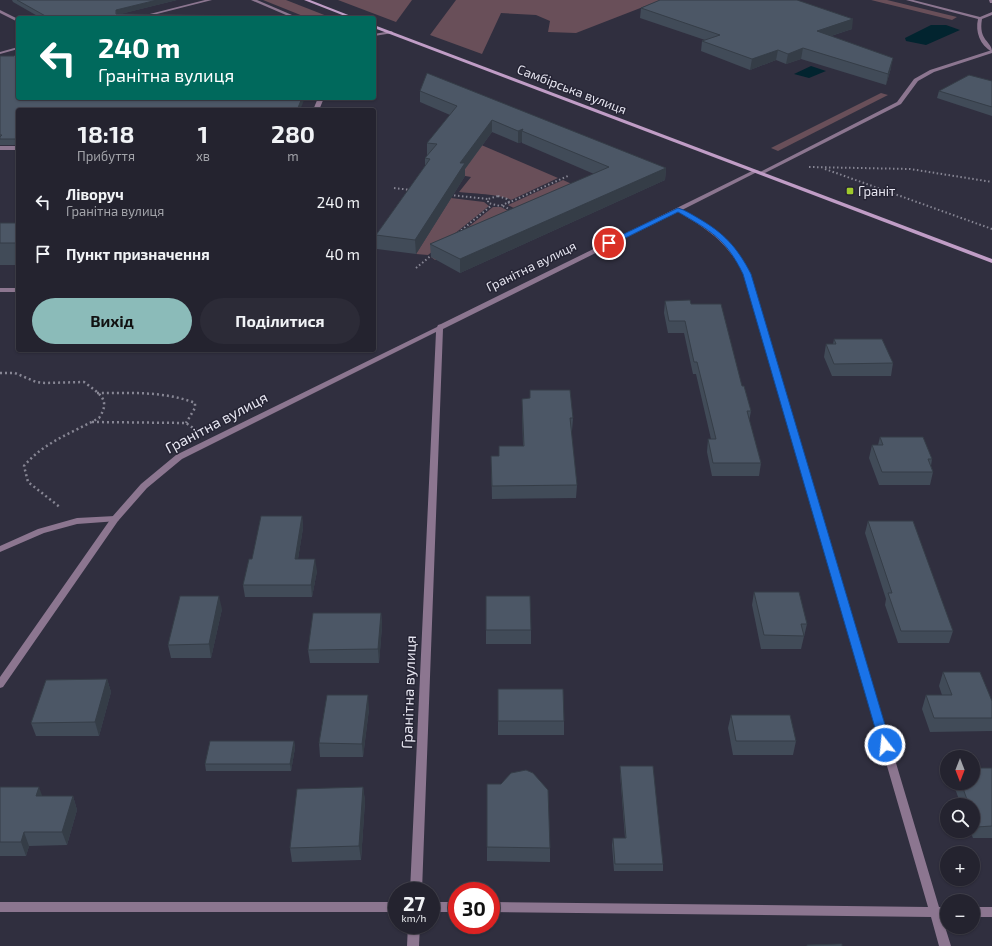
<!DOCTYPE html>
<html lang="uk">
<meta charset="utf-8">
<style>
body{margin:0;font-family:"Exo 2",sans-serif;background:#2c2b37;color:#f1f3f6;height:100vh;display:flex;flex-direction:column;font-size:15px;white-space:nowrap}
*{box-sizing:border-box;margin:0}
p{font-size:13px;color:#a3a4aa}
.icon{flex:none;width:22px;height:22px;fill:none;stroke:currentColor;stroke-width:2;stroke-linecap:round;stroke-linejoin:round}
.map{position:relative;flex:1;overflow:hidden}
.sheet{position:absolute;left:16px;top:108px;width:360px;height:244px;display:flex;flex-direction:column;background:#24232f;border-radius:4px;box-shadow:0 1px 3px #0004,0 0 0 1px #41404b}
.sheet>*{flex:none}
.banner{position:absolute;left:16px;top:16px;width:360px;height:84px;border-radius:4px;box-shadow:0 1px 3px #0004,0 0 0 1px #41404b;background:#00695c;color:#fff;overflow:hidden}
.needle{width:26px;rotate:180deg}
.controls{position:absolute;left:940px;top:750px;display:grid;gap:8px}
.controls a{display:grid;place-items:center;width:40px;height:40px;border-radius:50%;background:#24232f;box-shadow:0 1px 3px #0004,0 0 0 1px #41404b;font-size:20px}
.speed{position:absolute;left:388px;top:882px;display:flex;gap:8px;font-size:20px;font-weight:700;text-align:center}
.speed>*{display:grid;place-content:center;width:52px;height:52px;border-radius:50%;background:#24232f;box-shadow:0 1px 3px #0004,0 0 0 1px #41404b;line-height:1}
.speed small{font-size:10px;font-weight:400}
.speed .limit{border:6px solid #d22;background:#fff;color:#111}
.pin{position:absolute;display:grid;place-items:center;width:34px;height:34px;color:#fff;margin:-17px;border:2px solid #fff;border-radius:50%;box-shadow:0 1px 4px #0007}
.me{position:absolute;width:44px;margin:-22px;rotate:344deg;stroke-linejoin:round;filter:drop-shadow(0 0 3px #0008)}
.turn{display:flex;align-items:center;gap:14px;height:84px;padding:0 16px;font-size:18px}
.turn .icon{width:52px;height:52px;stroke-width:2.5}
.turn b{display:block;font-size:28px;line-height:34px}
.eta{display:flex;justify-content:space-evenly;align-items:center;height:68px;text-align:center}
.eta b{font-size:24px;font-weight:700;line-height:28px}
.cta{display:flex;gap:8px;margin-top:auto;padding:8px 16px}
.cta a{flex:1;height:46px;border-radius:24px;background:#8bbbb9;color:#111;font-size:16px;font-weight:700;line-height:46px;text-align:center}
.cta a+a{background:#2c2b37;color:#f1f3f6}
ul{padding:0;list-style:none}
li{display:flex;align-items:center;gap:12px;height:52px;padding:0 16px}
li div{flex:1}
li b{display:block;font-size:15px}
li em{font-style:normal}
.map>svg:first-child{display:block}
.green{fill:#694f59}
.water{fill:#02242f}
.lines{fill:none;stroke-linecap:round;stroke-linejoin:round}
.path-far1{stroke:#878694;stroke-width:2;stroke-dasharray:1.5 2.5;stroke-linecap:butt}
.path{stroke:#878694;stroke-width:2.5;stroke-dasharray:2 3;stroke-linecap:butt}
.lane{fill:#8c7690;fill-rule:evenodd}
.street{fill:#8c7690;fill-rule:evenodd}
.secondary{fill:#c09dc6;fill-rule:evenodd}
.wall{fill:#414b58}
.shaded-wall{fill:#353d47}
.building{fill:#4c5766;stroke:#353d47}
.route{fill:#1a73e8;stroke:#114b97}
.poi-dot{fill:#a0ca2c;stroke:#262535;stroke-width:1.5}
.labels{text-anchor:middle;dominant-baseline:central;stroke-width:3;stroke-linejoin:round;paint-order:stroke}
.far-street-label{font-size:13px;fill:#e7e6f1;stroke:#262535}
.far-poi-label{font-size:13px;fill:#e7e6f1;stroke:#262535;text-anchor:start}
.street-label{font-size:15px;fill:#e7e6f1;stroke:#262535}
</style>
<div class="map">
<svg width="992" height="946" viewBox="0 0 992 946">
<rect width="100%" height="100%" fill="#302f3f"/>
<g class="green">
<polygon points="263,0 286,0 332,18 308,18"/>
<polygon points="338,0 412,0 396,22"/>
<polygon points="456,0 661,0 576,33 548,32 550,21 536,15 501,13 482,54 430,35"/>
<polygon points="871,0 887,0 957,17 952,20"/>
<polygon points="881,93 888,95 778,151 771,148"/>
<path d="M479,144L558,178L511,200C505,195 470,193 459,192L471,177L460,175Z"/>
<polygon points="563,180 585,190 527,215 508,205"/>
<polygon points="451,198 484,202 489,206 428,255 416,254"/>
<polygon points="493,207 501,207 522,218 435,260 431,257"/>
</g>
<g class="water">
<polygon points="931,25 946,25 960,30 926,45 906,41 905,38"/>
<polygon points="811,66 826,71 809,78 794,74"/>
</g>
<g class="lines">
<g class="path-far1">
<polyline points="809,167 910,169 992,182"/>
<polyline points="825,169 992,229"/>
<polyline points="394,188 411,190"/>
<polyline points="450,195 488,199"/>
<polygon points="498,196 507,199 509,202 500,206 488,203 488,199"/>
<polyline points="508,203 570,175"/>
<polyline points="503,206 513,211"/>
<polyline points="458,233 492,205"/>
<polyline points="416,268 433,254"/>
</g>
<g class="path">
<path d="M0,373H15L36,382L45,383L84,382C98,393 112,399 99,418C72,433 44,442 24,466L28,482L61,508"/>
<path d="M97,393C129,393 165,391 195,403V408L186,423"/>
<polyline points="92,422 186,423 196,430"/>
</g>
<g class="lane">
<polygon points="251,0 257,0 299,18 293,18"/>
<path d="M906,0H913L980,17L992,12V15L982,19C978,41 992,41 992,52C980,45 975,32 978,19Z"/>
<polygon points="989,0 992,0 992,3 990,3"/>
<polygon points="0,10 18,19 18,22 0,13"/>
<polygon points="391,31 393,32 393,33 374,36 374,34"/>
<polygon points="318,98 324,98 319,110 313,110"/>
<rect x="0" y="146" width="18" height="4"/>
<rect x="0" y="288" width="18" height="4"/>
<polygon points="115,516 118,517 119,519 118,521 77,524 44,533 0,552 0,546 38,529 77,518"/>
</g>
<g class="street">
<polygon points="205,0 212,0 141,18 134,18"/>
<polygon points="18,47 18,49 0,54 0,52"/>
<polygon points="992,50 992,53 934,72 918,81 901,104 763,174 758,173 897,102 914,79 930,70"/>
<path d="M754,170L759,171L682,210C715,228 732,240 750,274L939,907H947V917H942L951,946H939L931,917L491,912V902L928,907L744,274C726,241 709,230 678,212L443,329L422,891H410L436,332L182,459L147,488L118,521L3,687L0,688V677L112,517L141,484L176,455L437,327L438,325L441,324Z"/>
<rect x="0" y="902" width="397" height="10"/>
<rect x="431" y="902" width="26" height="10"/>
<rect x="973" y="907" width="19" height="10"/>
<polygon points="408,925 420,925 419,946 407,946"/>
</g>
<g class="secondary">
<polygon points="304,0 310,0 356,18 350,18"/>
<polygon points="374,25 992,259 992,263 374,28"/>
</g>
</g>
<g class="wall">
<polygon points="12,0 177,0 120,14 260,18 41,18 13,2"/>
<polygon points="641,8 852,29 831,36 891,68 886,85 801,59 786,64 776,60 750,70 701,51 702,41 705,40 640,18"/>
<polygon points="0,56 14,56 18,110 18,145 0,145"/>
<polygon points="992,81 992,116 937,98 939,91"/>
<polygon points="420,91 666,168 665,180 460,273 431,257 430,244 594,174 522,143 522,142 518,143 492,132 465,169 465,176 416,254 377,249 376,235 425,166 425,158 428,155 427,155 427,143 450,115 420,102"/>
<rect x="0" y="223" width="18" height="42"/>
<polygon points="665,301 691,304 742,386 751,411 749,421 761,463 759,476 712,476 707,452 708,439 711,439 696,374 693,374 684,333 668,333 664,313"/>
<polygon points="834,339 893,363 891,376 832,376 824,357 826,344 833,344"/>
<polygon points="530,390 573,418 572,431 571,431 577,485 576,498 492,499 491,456 499,456 523,446 522,411 522,399 530,399"/>
<polygon points="880,437 932,459 931,466 933,472 930,485 879,485 869,458 872,445 878,445"/>
<polygon points="302,516 303,528 298,559 317,571 312,597 245,597 243,585 252,559"/>
<polygon points="868,521 953,631 949,643 898,643 885,605 886,599 865,533"/>
<polygon points="754,592 807,624 801,649 761,649 752,605"/>
<polygon points="486,596 531,630 531,644 486,644"/>
<polygon points="222,609 211,658 171,658 168,645"/>
<polygon points="381,613 382,626 379,663 310,663 308,650"/>
<polygon points="943,672 992,701 992,731 930,732 922,709 926,695 942,695 939,686"/>
<polygon points="107,679 111,692 99,736 36,736 31,723"/>
<polygon points="498,689 564,721 564,735 498,735"/>
<polygon points="369,709 363,757 320,757 319,743"/>
<polygon points="731,715 796,741 793,755 733,755 728,728"/>
<polygon points="294,741 295,748 291,771 206,771 205,764"/>
<polygon points="620,766 663,864 663,871 614,871 612,845 613,838 625,838 620,773"/>
<polygon points="992,768 992,838 973,838 970,831 973,831 973,805 961,805 953,783 973,783"/>
<polygon points="501,784 550,848 550,862 487,861 487,847"/>
<polygon points="0,787 42,796 73,796 77,810 67,845 29,846 26,856 0,856"/>
<polygon points="363,787 365,801 361,860 292,862 290,848"/>
</g>
<g class="shaded-wall">
<polygon points="157,0 177,0 117,15 116,10"/>
<polygon points="853,19 852,29 815,41 817,31"/>
<polygon points="803,48 801,59 786,64 788,54"/>
<polygon points="778,50 776,60 750,70 752,59"/>
<polygon points="893,58 891,68 886,85 888,74"/>
<polygon points="302,98 305,98 300,110 297,110"/>
<polygon points="492,120 492,132 465,169 465,176 416,254 415,240 460,163"/>
<polygon points="523,129 522,131 522,142 518,143 518,131"/>
<polygon points="666,168 665,180 460,273 460,259"/>
<polygon points="302,516 303,528 296,571 295,559"/>
<polygon points="315,559 317,571 312,597 311,585"/>
<polygon points="219,596 222,609 211,658 209,644"/>
<polygon points="381,613 382,626 379,663 378,649"/>
<polygon points="107,679 111,692 99,736 95,722"/>
<polygon points="368,695 369,709 363,757 362,744"/>
<polygon points="294,741 295,748 291,771 290,764"/>
<polygon points="39,787 44,801 36,796"/>
<polygon points="363,787 365,801 361,860 359,846"/>
<polygon points="73,796 77,810 67,845 62,832"/>
<polygon points="24,832 29,846 26,856 21,842"/>
</g>
<g class="building">
<polygon points="17,0 157,0 116,10 116,14 256,16 260,18 49,18"/>
<polygon points="660,0 797,0 853,19 817,31 893,58 888,74 803,48 788,54 778,50 752,59 702,41 720,35 641,8"/>
<polygon points="18,52 18,98 302,98 297,110 18,110 18,139 0,139 0,137 2,135 0,135 0,56 14,56"/>
<polygon points="427,73 666,168 460,259 430,244 609,167 522,131 523,129 518,131 492,120 460,163 465,163 415,240 376,235 430,159 425,158 437,144 427,143 457,106 420,91"/>
<polygon points="969,75 992,81 992,107 939,91"/>
<rect x="0" y="223" width="18" height="20"/>
<polygon points="690,300 691,304 721,304 742,386 744,386 751,411 747,411 761,463 713,463 708,439 716,439 697,362 694,362 685,321 669,321 665,301"/>
<polygon points="834,339 882,339 893,363 834,364 826,344 836,344"/>
<polygon points="530,390 570,390 573,418 570,418 577,485 492,486 491,456 499,456 499,446 524,446 522,399 530,398"/>
<polygon points="880,437 923,437 932,459 928,459 933,472 882,472 872,445 883,445"/>
<polygon points="261,516 302,516 295,559 315,559 311,585 243,585 249,559 252,559"/>
<polygon points="868,521 913,521 953,631 901,631 888,593 892,593"/>
<polygon points="754,592 799,592 807,624 801,624 804,636 764,635"/>
<polygon points="180,596 219,596 209,644 168,645"/>
<polygon points="486,596 530,596 531,630 486,630"/>
<polygon points="313,613 381,613 378,649 308,650"/>
<polygon points="943,672 980,672 992,701 992,718 934,718 926,695 952,695"/>
<polygon points="107,679 95,722 31,723 46,680"/>
<polygon points="498,689 563,689 564,721 498,721"/>
<polygon points="327,695 368,695 362,744 319,743"/>
<polygon points="731,715 790,715 796,741 736,741"/>
<polygon points="210,741 294,741 290,764 205,764"/>
<polygon points="620,766 653,766 663,864 615,864 613,838 626,838"/>
<polygon points="973,768 992,768 992,826 977,827 973,816 973,805 969,805 961,783 973,783"/>
<polygon points="526,770 533,773 548,790 550,848 487,847 487,784 501,784 511,773"/>
<polygon points="0,787 39,787 36,796 73,796 62,832 24,832 21,842 0,842"/>
<polygon points="363,787 359,846 290,848 297,789"/>
<polygon points="842,944 842,946 807,946 807,945"/>
</g>
<path class="route" d="M678,208C685,210 691,214 698,218C724,233 737,247 751,274L891,745L889,748H881L880,745L743,274C726,239 711,231 678,212L611,245L605,243Z"/>
<rect class="poi-dot" x="846" y="187" width="8" height="8" rx="2"/>
<g class="labels">
<g class="far-street-label">
<text transform="translate(572 89) rotate(21)">Самбірська вулиця</text>
<text transform="translate(531 266) rotate(-26)">Гранітна вулиця</text>
</g>
<g class="far-poi-label">
<text x="858" y="191">Граніт</text>
</g>
<g class="street-label">
<text transform="translate(216 422) rotate(-28)">Гранітна вулиця</text>
<text transform="translate(408 692) rotate(-88)">Гранітна вулиця</text>
</g>
</g>
</svg>
<div class="controls">
<a><svg class="needle" viewBox="-14 -14 28 28"><path d="M0-13l5 13h-10z" fill="#e53935"/><path d="M0 13l5-13h-10z" fill="#a3a4aa"/></svg></a>
<a><svg class="icon" aria-label="search" viewBox="0 0 24 24"><circle cx="10" cy="10" r="6"/><path d="M15 15l6 6"/></svg></a>
<a>+</a>
<a>−</a>
</div>
<div class="speed"><div>27<small>km/h</small></div><div class="limit">30</div></div>
<div class="pin" style="left:609px;top:243px;background:#d93025"><svg class="icon" aria-label="arrive" viewBox="0 0 24 24"><path d="M6 21V4h12l-3 4 3 4H6"/></svg></div>
<svg class="me" style="left:885px;top:745px" viewBox="-20 -20 40 40"><circle r="17" fill="#1a73e8" stroke="#fff" stroke-width="3"/><path d="M0-11L8 9 0 5-8 9z" fill="#fff"/></svg>
<div class="banner">
<div class="turn"><svg class="icon" aria-label="left" viewBox="0 0 24 24"><path d="M17 20v-9H6M10 6l-5 5 5 5"/></svg><div><b>240 m</b>Гранітна вулиця</div></div>
</div>
<section class="sheet">
<div class="eta">
<div><b>18:18</b><p>Прибуття</p></div>
<div><b>1</b><p>хв</p></div>
<div><b>280</b><p>m</p></div>
</div>
<ul>
<li><svg class="icon" aria-label="left" viewBox="0 0 24 24"><path d="M17 20v-9H6M10 6l-5 5 5 5"/></svg><div><b>Ліворуч</b><p>Гранітна вулиця</p></div><em>240 m</em></li>
<li><svg class="icon" aria-label="arrive" viewBox="0 0 24 24"><path d="M6 21V4h12l-3 4 3 4H6"/></svg><div><b>Пункт призначення</b></div><em>40 m</em></li>
</ul>
<div class="cta"><a>Вихід</a><a>Поділитися</a></div>
</section>
</div>
